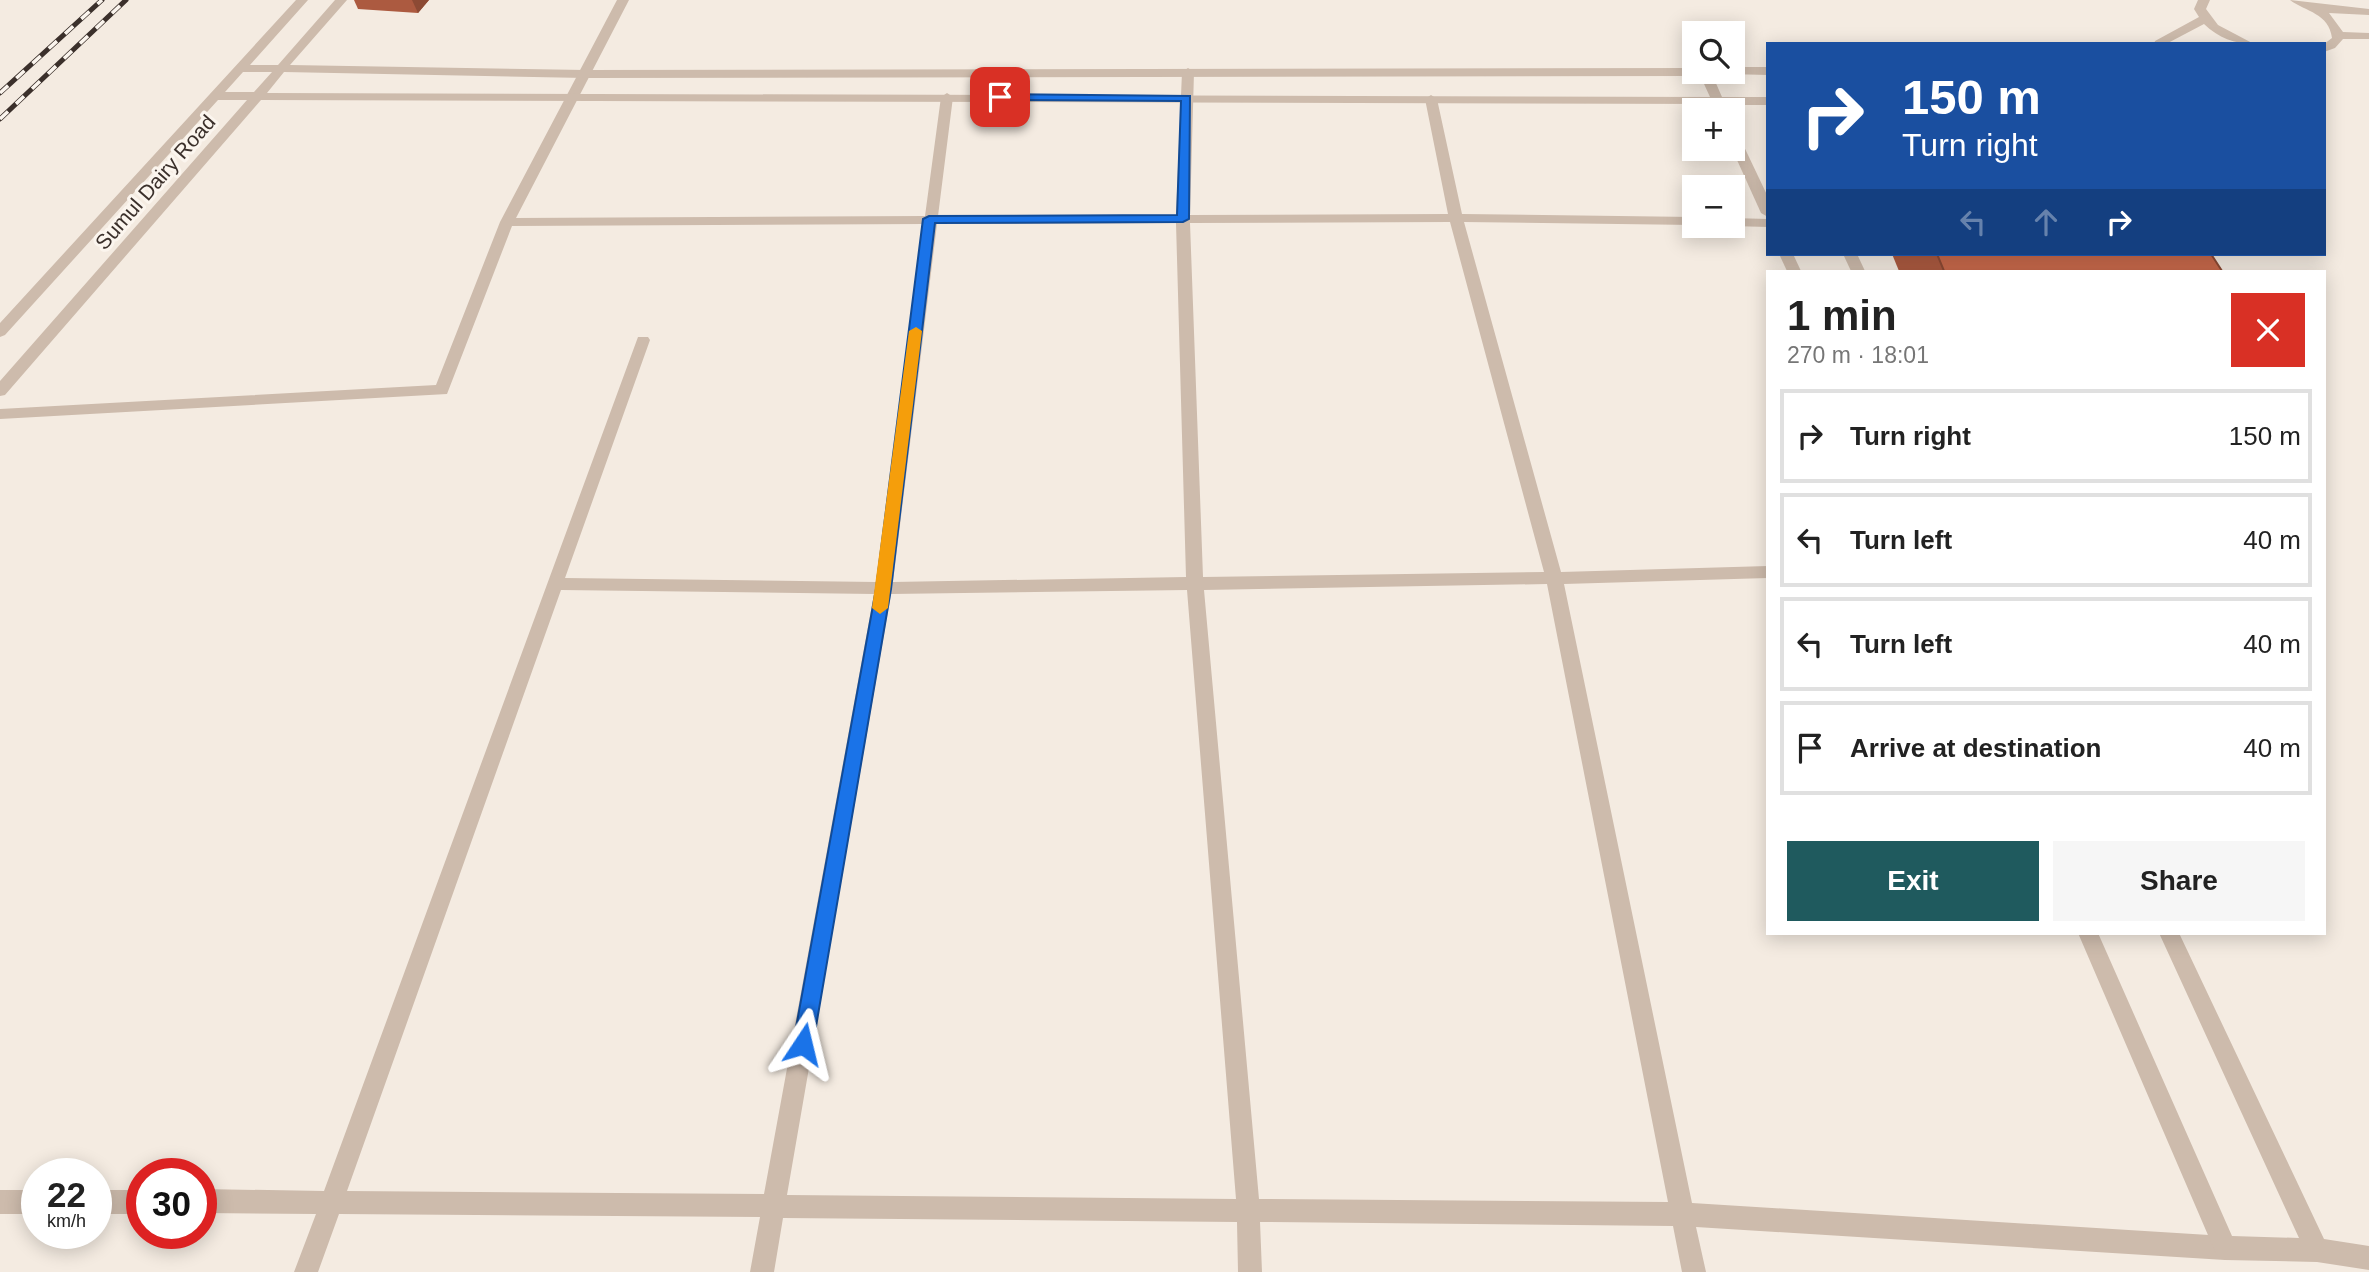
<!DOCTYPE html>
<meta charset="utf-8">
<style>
body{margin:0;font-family:Helvetica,sans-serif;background:#f6f6f6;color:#222;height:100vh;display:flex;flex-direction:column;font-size:26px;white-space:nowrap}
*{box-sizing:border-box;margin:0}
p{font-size:23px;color:#767676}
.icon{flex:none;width:38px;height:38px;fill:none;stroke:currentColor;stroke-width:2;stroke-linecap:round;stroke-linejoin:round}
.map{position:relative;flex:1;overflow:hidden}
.side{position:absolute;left:1766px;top:270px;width:560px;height:665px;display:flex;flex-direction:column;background:#fff;border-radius:0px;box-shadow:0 4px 18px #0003}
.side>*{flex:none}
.top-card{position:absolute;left:1766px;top:42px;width:560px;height:214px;border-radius:0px;box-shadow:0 4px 18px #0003;background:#1a4fa0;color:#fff;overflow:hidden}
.fabs{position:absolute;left:1682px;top:21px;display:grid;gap:14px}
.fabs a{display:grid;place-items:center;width:63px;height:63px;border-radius:0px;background:#fff;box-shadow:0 4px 18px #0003;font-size:35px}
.speed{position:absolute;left:21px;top:1158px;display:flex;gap:14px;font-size:35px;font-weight:700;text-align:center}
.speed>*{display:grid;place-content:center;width:91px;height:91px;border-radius:50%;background:#fff;box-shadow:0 4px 18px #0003;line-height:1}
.speed small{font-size:18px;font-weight:400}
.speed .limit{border:10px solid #d22;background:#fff;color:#111}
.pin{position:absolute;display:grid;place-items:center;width:60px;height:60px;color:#fff;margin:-30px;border-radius:14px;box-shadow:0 4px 10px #0006}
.me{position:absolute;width:77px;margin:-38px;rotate:10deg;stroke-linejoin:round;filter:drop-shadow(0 0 5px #0008)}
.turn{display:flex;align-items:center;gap:24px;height:147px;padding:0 21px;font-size:32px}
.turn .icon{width:91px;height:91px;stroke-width:2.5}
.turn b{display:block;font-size:49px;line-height:60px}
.lanes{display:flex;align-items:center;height:66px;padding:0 21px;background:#0003;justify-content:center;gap:35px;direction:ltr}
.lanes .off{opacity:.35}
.round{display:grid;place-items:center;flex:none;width:74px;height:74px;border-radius:0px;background:#f6f6f6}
.summary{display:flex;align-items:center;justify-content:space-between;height:119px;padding:0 21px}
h1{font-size:42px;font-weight:700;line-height:52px}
.primary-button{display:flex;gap:14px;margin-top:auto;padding:14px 21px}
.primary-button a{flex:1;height:80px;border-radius:0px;background:#1f5a5e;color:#fff;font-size:28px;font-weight:700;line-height:80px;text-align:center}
.primary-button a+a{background:#f6f6f6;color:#222}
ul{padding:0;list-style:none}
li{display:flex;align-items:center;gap:21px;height:94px;margin:0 14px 10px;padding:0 7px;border:4px solid #e0e0e0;border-radius:0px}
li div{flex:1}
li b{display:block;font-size:26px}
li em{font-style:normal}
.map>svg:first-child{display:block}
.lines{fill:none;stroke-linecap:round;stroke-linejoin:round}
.minor{fill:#cdbbac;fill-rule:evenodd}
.tertiary{fill:#cdbbac;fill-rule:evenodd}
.rail-casing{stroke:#3b302b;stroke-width:5}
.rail{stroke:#fbf5ee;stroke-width:3.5;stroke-dasharray:11;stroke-linecap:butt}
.wall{fill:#ac5a40}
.shaded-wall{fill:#8c4a34}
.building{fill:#c8694b;stroke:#8c4a34;stroke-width:2}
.route{fill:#1a73e8;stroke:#114b97;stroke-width:2}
.slow{fill:#f59e0b}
.labels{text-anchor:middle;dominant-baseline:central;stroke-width:6;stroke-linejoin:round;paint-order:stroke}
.far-street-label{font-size:21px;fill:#3b302b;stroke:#fbf5ee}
</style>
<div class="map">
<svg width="2369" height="1272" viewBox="0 0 2369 1272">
<rect width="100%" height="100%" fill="#f4ebe1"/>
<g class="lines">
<g class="minor">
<path d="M617,0H629L516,218L925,216L941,97L947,93L953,97L938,216L1176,215L1182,72L1188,68L1194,72L1190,215L1448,214L1425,99L1431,95L1437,99L1462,214L1694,217V225L1464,222L1561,572L1768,566V578L1564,584L1692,1203L2225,1236L2233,1240L2237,1248L2233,1256L2225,1260L1696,1227L1706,1272H1682L1673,1226L1260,1222L1262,1272H1238L1237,1222L783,1218L774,1272H750L760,1217L339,1214L318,1272H294L316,1214L201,1213V1189L324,1191L638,337H648L650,340L565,578L876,582L924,224L512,226L447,394L0,419V409L436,385L500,222ZM1450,222L1544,572L1203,577L1190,223ZM1176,223L1186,577L893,582L937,224ZM1547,584L1668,1202L1259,1199L1204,590ZM561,590L874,594L764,1194L347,1191ZM1187,590L1236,1199L787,1195L891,594Z"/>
<polygon points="1732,218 1768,219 1768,227 1731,226"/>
<rect x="0" y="1190" width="37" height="24"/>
<rect x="96" y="1190" width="46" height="24"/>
</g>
<g class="tertiary">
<path d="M296,0H308L250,65H278L335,0H347L290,65L585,70L1694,68V72H1711L1722,97H1768V105H1726L1728,110H1716L1713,104L261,100L5,395L0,396V381L247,100H218L5,335L0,337V323ZM243,72H272L254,92H225ZM284,72L585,78L1694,76L1699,73L1710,97L267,93Z"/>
<path d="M2198,0H2210L2206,9L2218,25L2254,44C2234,44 2219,38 2204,24L2166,44H2154L2155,41L2199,17L2194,9Z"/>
<path d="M2290,0L2369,9V15L2329,13L2343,32L2369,33V39H2343L2335,48L2324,52V44L2332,38C2329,13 2306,12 2290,0Z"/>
<polygon points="1732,67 1768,67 1768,75 1728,74 1727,72 1732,72"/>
<polygon points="1732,130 1738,134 1768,197 1768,217 1761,213 1732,149"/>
<polygon points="1779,254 1793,254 1801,271 1787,271"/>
<polygon points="1843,254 1857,254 1865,271 1851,271"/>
<polygon points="2078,933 2098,933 2232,1236 2299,1238 2159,933 2179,933 2324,1239 2369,1246 2369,1270 2317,1262 2225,1260 2217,1256"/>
</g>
<g class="rail-casing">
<g id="rail">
<polyline points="0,93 102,0"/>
<polyline points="0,119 126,0"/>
</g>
</g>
<use href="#rail" class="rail"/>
</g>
<g class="wall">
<polygon points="354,0 429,0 418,13 358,9"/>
<polygon points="1892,254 2211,254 2222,271 1899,271"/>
</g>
<polygon class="shaded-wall" points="412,0 429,0 418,13"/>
<polygon class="building" points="1937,254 2211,254 2222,271 1944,271"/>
<polygon class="route" points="1000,94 1190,96 1189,219 1183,222 935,223 891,589 813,1044 810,1051 803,1053 796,1051 793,1044 876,589 923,219 929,216 1177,215 1181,101 996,100 996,95"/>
<polygon class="slow" points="916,327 922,331 888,608 880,614 872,608 909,331"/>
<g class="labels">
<g class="far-street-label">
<text transform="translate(155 182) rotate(-49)">Sumul Dairy Road</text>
</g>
</g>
</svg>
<div class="fabs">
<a><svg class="icon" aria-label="search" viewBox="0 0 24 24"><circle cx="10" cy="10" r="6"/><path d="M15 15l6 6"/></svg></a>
<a>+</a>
<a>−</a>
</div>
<div class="speed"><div>22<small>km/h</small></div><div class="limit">30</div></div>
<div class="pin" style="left:1000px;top:97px;background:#d93025"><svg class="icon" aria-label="arrive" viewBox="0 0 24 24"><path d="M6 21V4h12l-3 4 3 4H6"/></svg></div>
<svg class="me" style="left:803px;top:1044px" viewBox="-20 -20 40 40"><path d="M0-17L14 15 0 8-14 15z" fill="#1a73e8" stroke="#fff" stroke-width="4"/></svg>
<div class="top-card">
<div class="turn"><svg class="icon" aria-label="right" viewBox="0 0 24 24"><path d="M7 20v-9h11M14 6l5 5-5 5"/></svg><div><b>150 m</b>Turn right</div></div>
<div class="lanes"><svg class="icon off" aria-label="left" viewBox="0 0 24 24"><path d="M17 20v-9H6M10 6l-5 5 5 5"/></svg><svg class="icon off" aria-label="ahead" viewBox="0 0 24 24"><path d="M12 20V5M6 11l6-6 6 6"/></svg><svg class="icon" aria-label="right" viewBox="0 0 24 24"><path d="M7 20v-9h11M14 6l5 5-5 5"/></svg></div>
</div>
<section class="side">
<div class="summary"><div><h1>1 min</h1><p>270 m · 18:01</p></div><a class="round" style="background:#d93025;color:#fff"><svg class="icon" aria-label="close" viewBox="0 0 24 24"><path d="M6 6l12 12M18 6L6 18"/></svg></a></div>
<ul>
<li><svg class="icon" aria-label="right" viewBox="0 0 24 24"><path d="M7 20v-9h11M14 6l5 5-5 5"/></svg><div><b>Turn right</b></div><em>150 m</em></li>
<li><svg class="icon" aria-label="left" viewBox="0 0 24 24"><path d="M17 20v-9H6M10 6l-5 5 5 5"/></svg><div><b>Turn left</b></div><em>40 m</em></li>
<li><svg class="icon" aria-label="left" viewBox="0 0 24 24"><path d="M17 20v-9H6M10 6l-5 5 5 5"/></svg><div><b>Turn left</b></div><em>40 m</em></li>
<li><svg class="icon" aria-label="arrive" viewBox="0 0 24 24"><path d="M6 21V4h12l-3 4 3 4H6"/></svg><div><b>Arrive at destination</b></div><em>40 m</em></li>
</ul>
<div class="primary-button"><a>Exit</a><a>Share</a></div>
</section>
</div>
